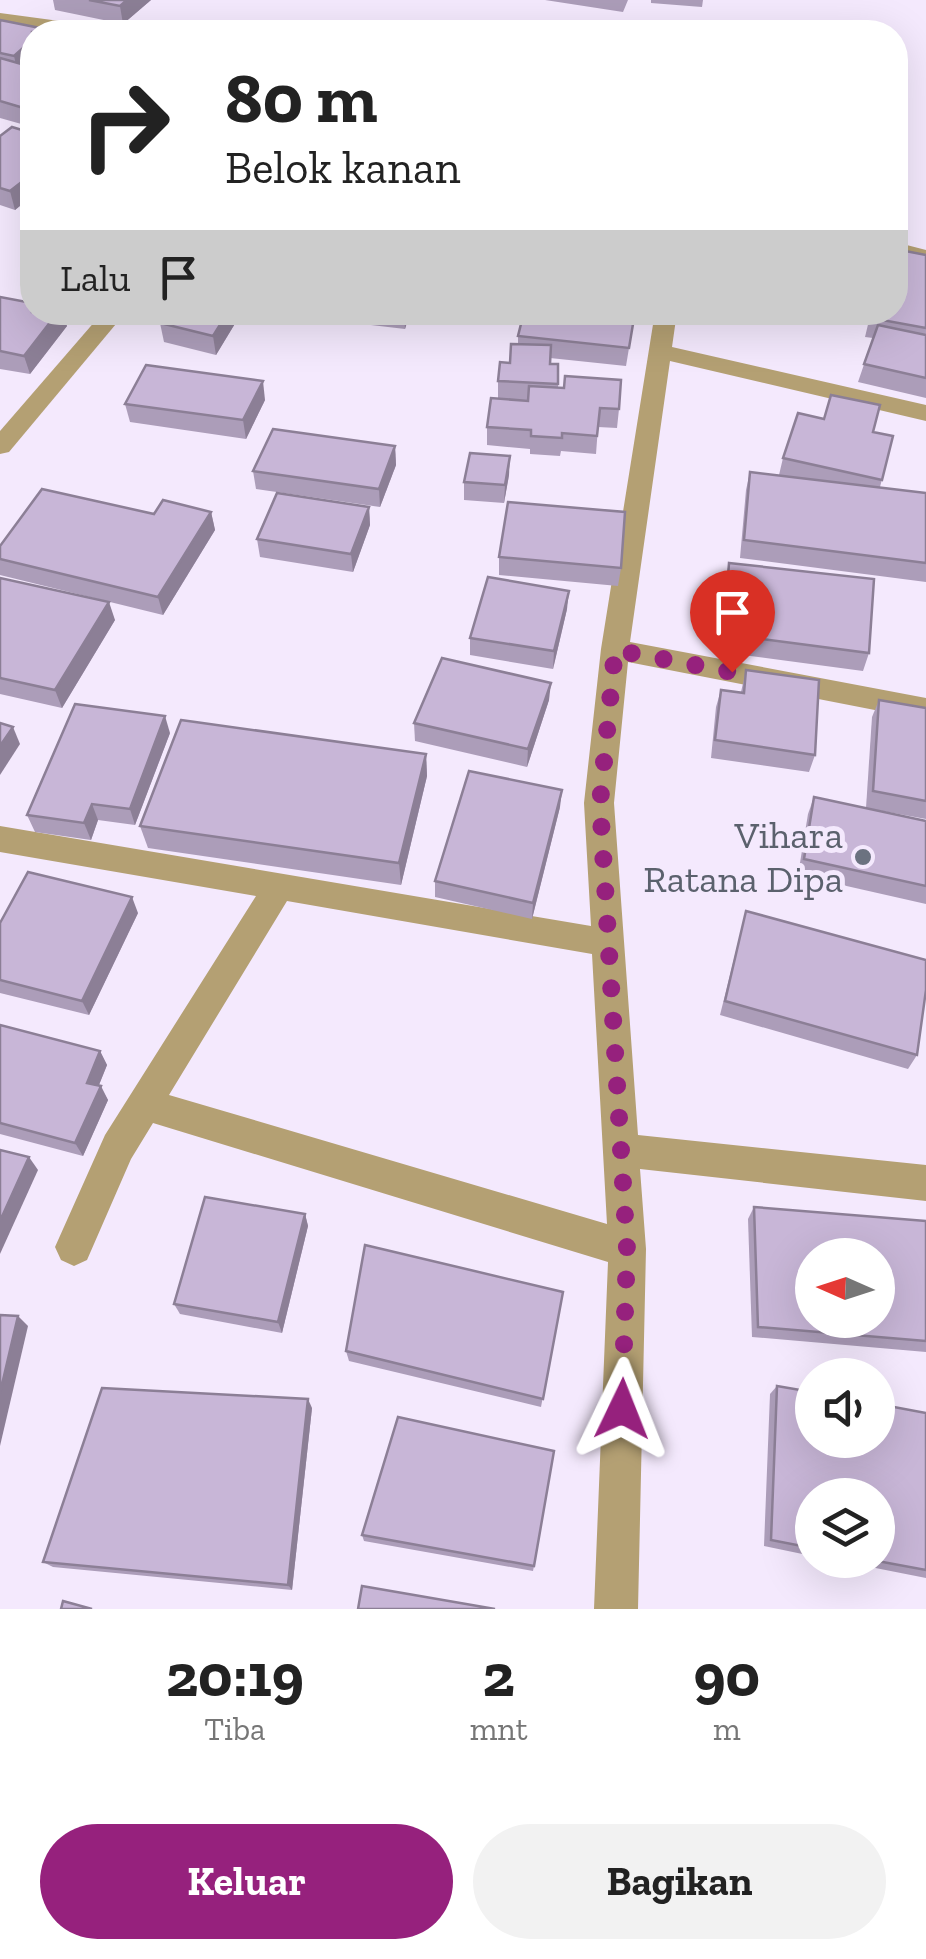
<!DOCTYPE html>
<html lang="id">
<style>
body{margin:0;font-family:"Zilla Slab",serif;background:#f2f2f2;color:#222;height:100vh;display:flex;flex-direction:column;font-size:38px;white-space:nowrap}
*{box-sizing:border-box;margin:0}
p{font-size:32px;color:#767676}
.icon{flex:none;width:55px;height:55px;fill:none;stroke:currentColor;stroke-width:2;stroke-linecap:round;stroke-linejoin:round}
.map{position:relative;height:1609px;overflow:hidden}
.drawer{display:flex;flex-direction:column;background:#fff;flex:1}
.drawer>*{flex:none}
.hud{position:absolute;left:20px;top:20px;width:888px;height:305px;border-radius:40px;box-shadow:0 10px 40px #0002;background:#fff;color:#222;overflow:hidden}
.needle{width:65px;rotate:273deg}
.fabs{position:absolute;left:795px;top:1238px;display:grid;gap:20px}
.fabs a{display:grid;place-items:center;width:100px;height:100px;border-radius:50%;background:#fff;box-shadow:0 10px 40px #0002;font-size:50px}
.pin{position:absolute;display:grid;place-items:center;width:85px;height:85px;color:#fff;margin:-102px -42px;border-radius:50% 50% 50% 0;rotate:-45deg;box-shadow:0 0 10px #0007}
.pin .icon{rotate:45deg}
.me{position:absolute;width:110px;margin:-55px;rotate:2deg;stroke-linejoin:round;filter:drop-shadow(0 0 8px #0008)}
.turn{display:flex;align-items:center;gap:35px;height:210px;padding:0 40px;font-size:45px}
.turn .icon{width:130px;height:130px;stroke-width:2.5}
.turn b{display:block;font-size:70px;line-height:85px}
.then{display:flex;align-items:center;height:95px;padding:0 40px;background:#0003;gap:20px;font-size:38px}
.eta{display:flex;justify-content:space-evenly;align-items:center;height:170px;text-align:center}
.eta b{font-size:60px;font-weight:700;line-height:70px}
.button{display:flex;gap:20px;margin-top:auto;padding:20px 40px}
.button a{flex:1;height:115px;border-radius:60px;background:#96217d;color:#fff;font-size:40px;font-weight:700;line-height:115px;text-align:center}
.button a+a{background:#f2f2f2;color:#222}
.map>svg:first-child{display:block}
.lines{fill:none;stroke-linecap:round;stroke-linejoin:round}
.street{fill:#b4a073;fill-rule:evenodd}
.wall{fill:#ac9db9}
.shaded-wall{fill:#8c7f96}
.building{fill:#c8b6d7;stroke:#8c7f96;stroke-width:2.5;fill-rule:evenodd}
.route{stroke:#96217d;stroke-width:18;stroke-dasharray:0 32.4}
.worship-dot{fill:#6b7280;stroke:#f4e9fd;stroke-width:4}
.labels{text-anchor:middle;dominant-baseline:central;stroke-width:10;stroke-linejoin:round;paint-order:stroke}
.worship-label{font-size:38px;fill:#5b616d;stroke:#f4e9fd;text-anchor:end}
</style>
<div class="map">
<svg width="926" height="1609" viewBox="0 0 926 1609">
<rect width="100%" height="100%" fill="#f4e9fd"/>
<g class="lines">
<g class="street">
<polygon points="0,13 104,27 113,32 69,32 0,23"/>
<polygon points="895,242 926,250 926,262 895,254"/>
<polygon points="103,312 126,312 9,452 0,454 0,431"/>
<path d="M655,312H677L672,347L926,405V421L670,361L630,642L926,698V720L628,662L614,803L638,1135L926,1165V1201L640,1169L646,1249L638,1609H594L608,1262L153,1123L131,1159L87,1260L74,1266L61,1260L55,1247L105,1135L256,896L0,852V826L591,926L584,803L601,649ZM287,901L592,954L607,1224L169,1095Z"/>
</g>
</g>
<g class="wall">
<polygon points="53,0 151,0 123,24 55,10"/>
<polygon points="545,0 628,0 623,12"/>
<polygon points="651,0 703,0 702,7 651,3"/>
<polygon points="0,20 32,32 32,61 27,66 32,127 0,118"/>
<polygon points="32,133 32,196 15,210 0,205 0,136"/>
<polygon points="926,255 926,398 858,382 873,338 865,337 871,312"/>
<polygon points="0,297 67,326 30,374 0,369"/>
<polygon points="242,312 216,355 164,342 160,323"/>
<polygon points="353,312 438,312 436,320 409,317 405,329 354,323"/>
<polygon points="613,322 633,324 626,366 550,358 550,364 558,364 558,388 619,409 617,428 598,427 596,454 561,451 560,456 530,454 530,449 487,445 487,427 498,398 498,381 510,363 518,344 518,336"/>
<polygon points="265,400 246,439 130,422 125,404"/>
<polygon points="873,432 893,436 880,487 926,493 926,582 740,558 746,490 750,472 779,475 783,458"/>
<polygon points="395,446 396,465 380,507 256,489 253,471"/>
<polygon points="509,475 504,503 464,500 464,482"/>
<polygon points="369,507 370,525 353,572 260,557 257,539"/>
<polygon points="211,512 215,530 163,615 0,575 0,546 154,514"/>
<polygon points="499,557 621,568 618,586 499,575"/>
<polygon points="729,563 869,653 863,671 720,652 725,581"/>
<polygon points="0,578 115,620 62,708 0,694"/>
<polygon points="567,609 553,669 470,655 470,638"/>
<polygon points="746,670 815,755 809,772 711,758 716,707 721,690 741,692"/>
<polygon points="549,700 527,767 415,741 414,723"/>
<polygon points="879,700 926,708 926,819 866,808 872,717"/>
<polygon points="170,733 135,825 98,820 91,840 35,832 27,815"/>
<polygon points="426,754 427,776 401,885 148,848 140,826"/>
<polygon points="814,797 926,821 926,904 798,875 808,814"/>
<polygon points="560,807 532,919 435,897 435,881"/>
<polygon points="746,911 917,1055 908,1069 720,1015"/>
<polygon points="138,913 89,1015 0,993 0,923"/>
<polygon points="0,1025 100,1051 107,1065 99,1085 108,1100 83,1156 0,1134"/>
<polygon points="754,1207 926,1221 926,1352 752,1337 748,1219"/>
<polygon points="305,1214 308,1226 282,1333 180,1314 174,1304"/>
<polygon points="563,1292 541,1407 349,1361 346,1351"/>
<polygon points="777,1386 926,1413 926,1578 835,1560 878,1560 812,1495 812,1556 764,1546 770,1394"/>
<polygon points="312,1408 292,1590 53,1567 43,1562"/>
<polygon points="362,1535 534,1566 533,1571 364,1541"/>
</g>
<g class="shaded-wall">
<polygon points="127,0 151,0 123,24 120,6"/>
<polygon points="32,40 32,61 18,73 14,56"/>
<polygon points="32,105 32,127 27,109"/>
<polygon points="32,157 32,196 15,210 10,191 27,161"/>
<polygon points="58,312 63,312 67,326 30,374 24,356"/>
<polygon points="228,312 242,312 216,355 213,336"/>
<polygon points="404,312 409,312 405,329"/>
<polygon points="263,381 265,400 246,439 243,420"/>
<polygon points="395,446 396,465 380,507 379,489"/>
<polygon points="510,456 509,475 504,503 505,485"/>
<polygon points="369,507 370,525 353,572 351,554"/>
<polygon points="211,512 215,530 163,615 158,597"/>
<polygon points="569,591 567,609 553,669 554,651"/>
<polygon points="109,602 115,620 62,708 55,690"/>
<polygon points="551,683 549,700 527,767 528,749"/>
<polygon points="165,716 170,733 135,825 130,809"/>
<polygon points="13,727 20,744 0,775 0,746"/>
<polygon points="426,754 427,776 401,885 399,863"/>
<polygon points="562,790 560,807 532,919 533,903"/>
<polygon points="92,804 98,820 91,840 84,823"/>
<polygon points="132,897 138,913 89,1015 82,1001"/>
<polygon points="100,1051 107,1065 94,1097 87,1083"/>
<polygon points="101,1086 108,1100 83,1156 75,1143"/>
<polygon points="29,1157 38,1170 0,1254 0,1221"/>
<polygon points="305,1214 308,1226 282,1333 278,1322"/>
<polygon points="18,1316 28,1326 0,1446 0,1393"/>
<polygon points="308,1399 312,1408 292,1590 288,1585"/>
</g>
<g class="building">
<polygon points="89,0 127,0 120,6"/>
<polygon points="0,20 45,29 41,32 32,32 32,40 14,56 0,53"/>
<polygon points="0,58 32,67 32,105 27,109 0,101"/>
<polygon points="12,127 32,133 32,157 27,161 32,163 32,174 10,191 0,188 0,136"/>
<polygon points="895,249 926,255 926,328 871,318 872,312 895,312"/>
<polygon points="0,297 32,303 32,312 58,312 24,356 0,351"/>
<polygon points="167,312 228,312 213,336 160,323"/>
<polygon points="524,312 613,312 612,322 633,324 629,348 518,336"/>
<polygon points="878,325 926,335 926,378 864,364"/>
<polygon points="511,344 551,345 550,364 558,364 558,384 498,381 500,362 510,363"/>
<polygon points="146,365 263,381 243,420 125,404"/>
<polygon points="565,376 621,380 619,409 600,408 597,436 562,433 562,438 531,436 531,430 487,427 491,398 528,401 529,386 564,388"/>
<polygon points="831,395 880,405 873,432 893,436 882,480 783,458 798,413 824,419"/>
<polygon points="273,429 395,446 379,489 253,471"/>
<polygon points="470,453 510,456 505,485 464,482"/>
<polygon points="750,472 926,493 926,563 744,540"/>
<polygon points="42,489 154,514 163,500 211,512 158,597 0,559 0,546"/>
<polygon points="277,493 369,507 351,554 257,539"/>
<polygon points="508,502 625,512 621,568 499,557"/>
<polygon points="729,563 874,579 869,653 724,634"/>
<polygon points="488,577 569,591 554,651 470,638"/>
<polygon points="0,578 109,602 55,690 0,678"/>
<polygon points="442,658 551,683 528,749 414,723"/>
<polygon points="746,670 819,680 815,755 715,740 721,690 744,693"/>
<polygon points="879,700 926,708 926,801 873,791"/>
<polygon points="75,704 165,716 130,809 92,804 84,823 27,815"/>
<polygon points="181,720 426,754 399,863 140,826"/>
<polygon points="0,723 13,727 0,746"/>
<polygon points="469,771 562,790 533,903 435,881"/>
<polygon points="814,797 926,821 926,886 804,859"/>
<polygon points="28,872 132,897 82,1001 0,980 0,923"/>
<polygon points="746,911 926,960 926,990 917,1055 725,1001"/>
<polygon points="0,1025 100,1051 87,1083 101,1086 75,1143 0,1123"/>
<polygon points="0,1150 29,1157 0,1221"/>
<polygon points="205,1197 305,1214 278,1322 174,1304"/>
<path d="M754,1207L926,1221V1341L758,1327ZM812,1255H878V1320H812Z"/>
<polygon points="365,1245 563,1292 543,1399 346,1351"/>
<polygon points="0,1315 18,1316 0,1393"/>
<polygon points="777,1386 812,1392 812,1440 878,1440 878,1404 926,1413 926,1570 872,1560 878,1560 878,1495 812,1495 812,1548 771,1540"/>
<polygon points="102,1388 308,1399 288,1585 43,1562"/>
<polygon points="398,1417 554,1451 534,1566 362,1535"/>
<polygon points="362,1586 495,1609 358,1609"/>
<polygon points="63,1601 92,1609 61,1609"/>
</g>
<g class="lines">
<polyline class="route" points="622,1409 627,1249 600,803 615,650 732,672"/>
</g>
<circle class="worship-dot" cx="863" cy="857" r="10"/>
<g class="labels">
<g class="worship-label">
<text x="843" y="835">Vihara<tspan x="843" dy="44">Ratana Dipa</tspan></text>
</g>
</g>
</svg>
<div class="fabs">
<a><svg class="needle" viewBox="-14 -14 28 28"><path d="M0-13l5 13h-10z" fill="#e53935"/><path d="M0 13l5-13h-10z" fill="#767676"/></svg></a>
<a><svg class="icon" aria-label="sound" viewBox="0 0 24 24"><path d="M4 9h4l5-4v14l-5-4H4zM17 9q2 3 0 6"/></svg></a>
<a><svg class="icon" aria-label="layers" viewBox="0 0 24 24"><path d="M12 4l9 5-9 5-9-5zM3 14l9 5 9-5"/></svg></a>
</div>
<div class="pin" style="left:732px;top:672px;background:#d93025"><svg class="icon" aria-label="arrive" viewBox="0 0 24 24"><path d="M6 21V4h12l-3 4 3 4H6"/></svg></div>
<svg class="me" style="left:622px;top:1409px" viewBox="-20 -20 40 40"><path d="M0-17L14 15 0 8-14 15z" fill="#96217d" stroke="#fff" stroke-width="4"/></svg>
<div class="hud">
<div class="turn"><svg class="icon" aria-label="right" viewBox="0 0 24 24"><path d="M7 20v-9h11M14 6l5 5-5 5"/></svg><div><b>80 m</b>Belok kanan</div></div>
<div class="then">Lalu<svg class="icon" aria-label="arrive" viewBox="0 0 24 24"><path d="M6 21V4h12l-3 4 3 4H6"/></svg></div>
</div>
</div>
<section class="drawer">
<div class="eta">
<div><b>20:19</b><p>Tiba</p></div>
<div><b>2</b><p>mnt</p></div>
<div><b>90</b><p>m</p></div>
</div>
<div class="button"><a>Keluar</a><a>Bagikan</a></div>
</section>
